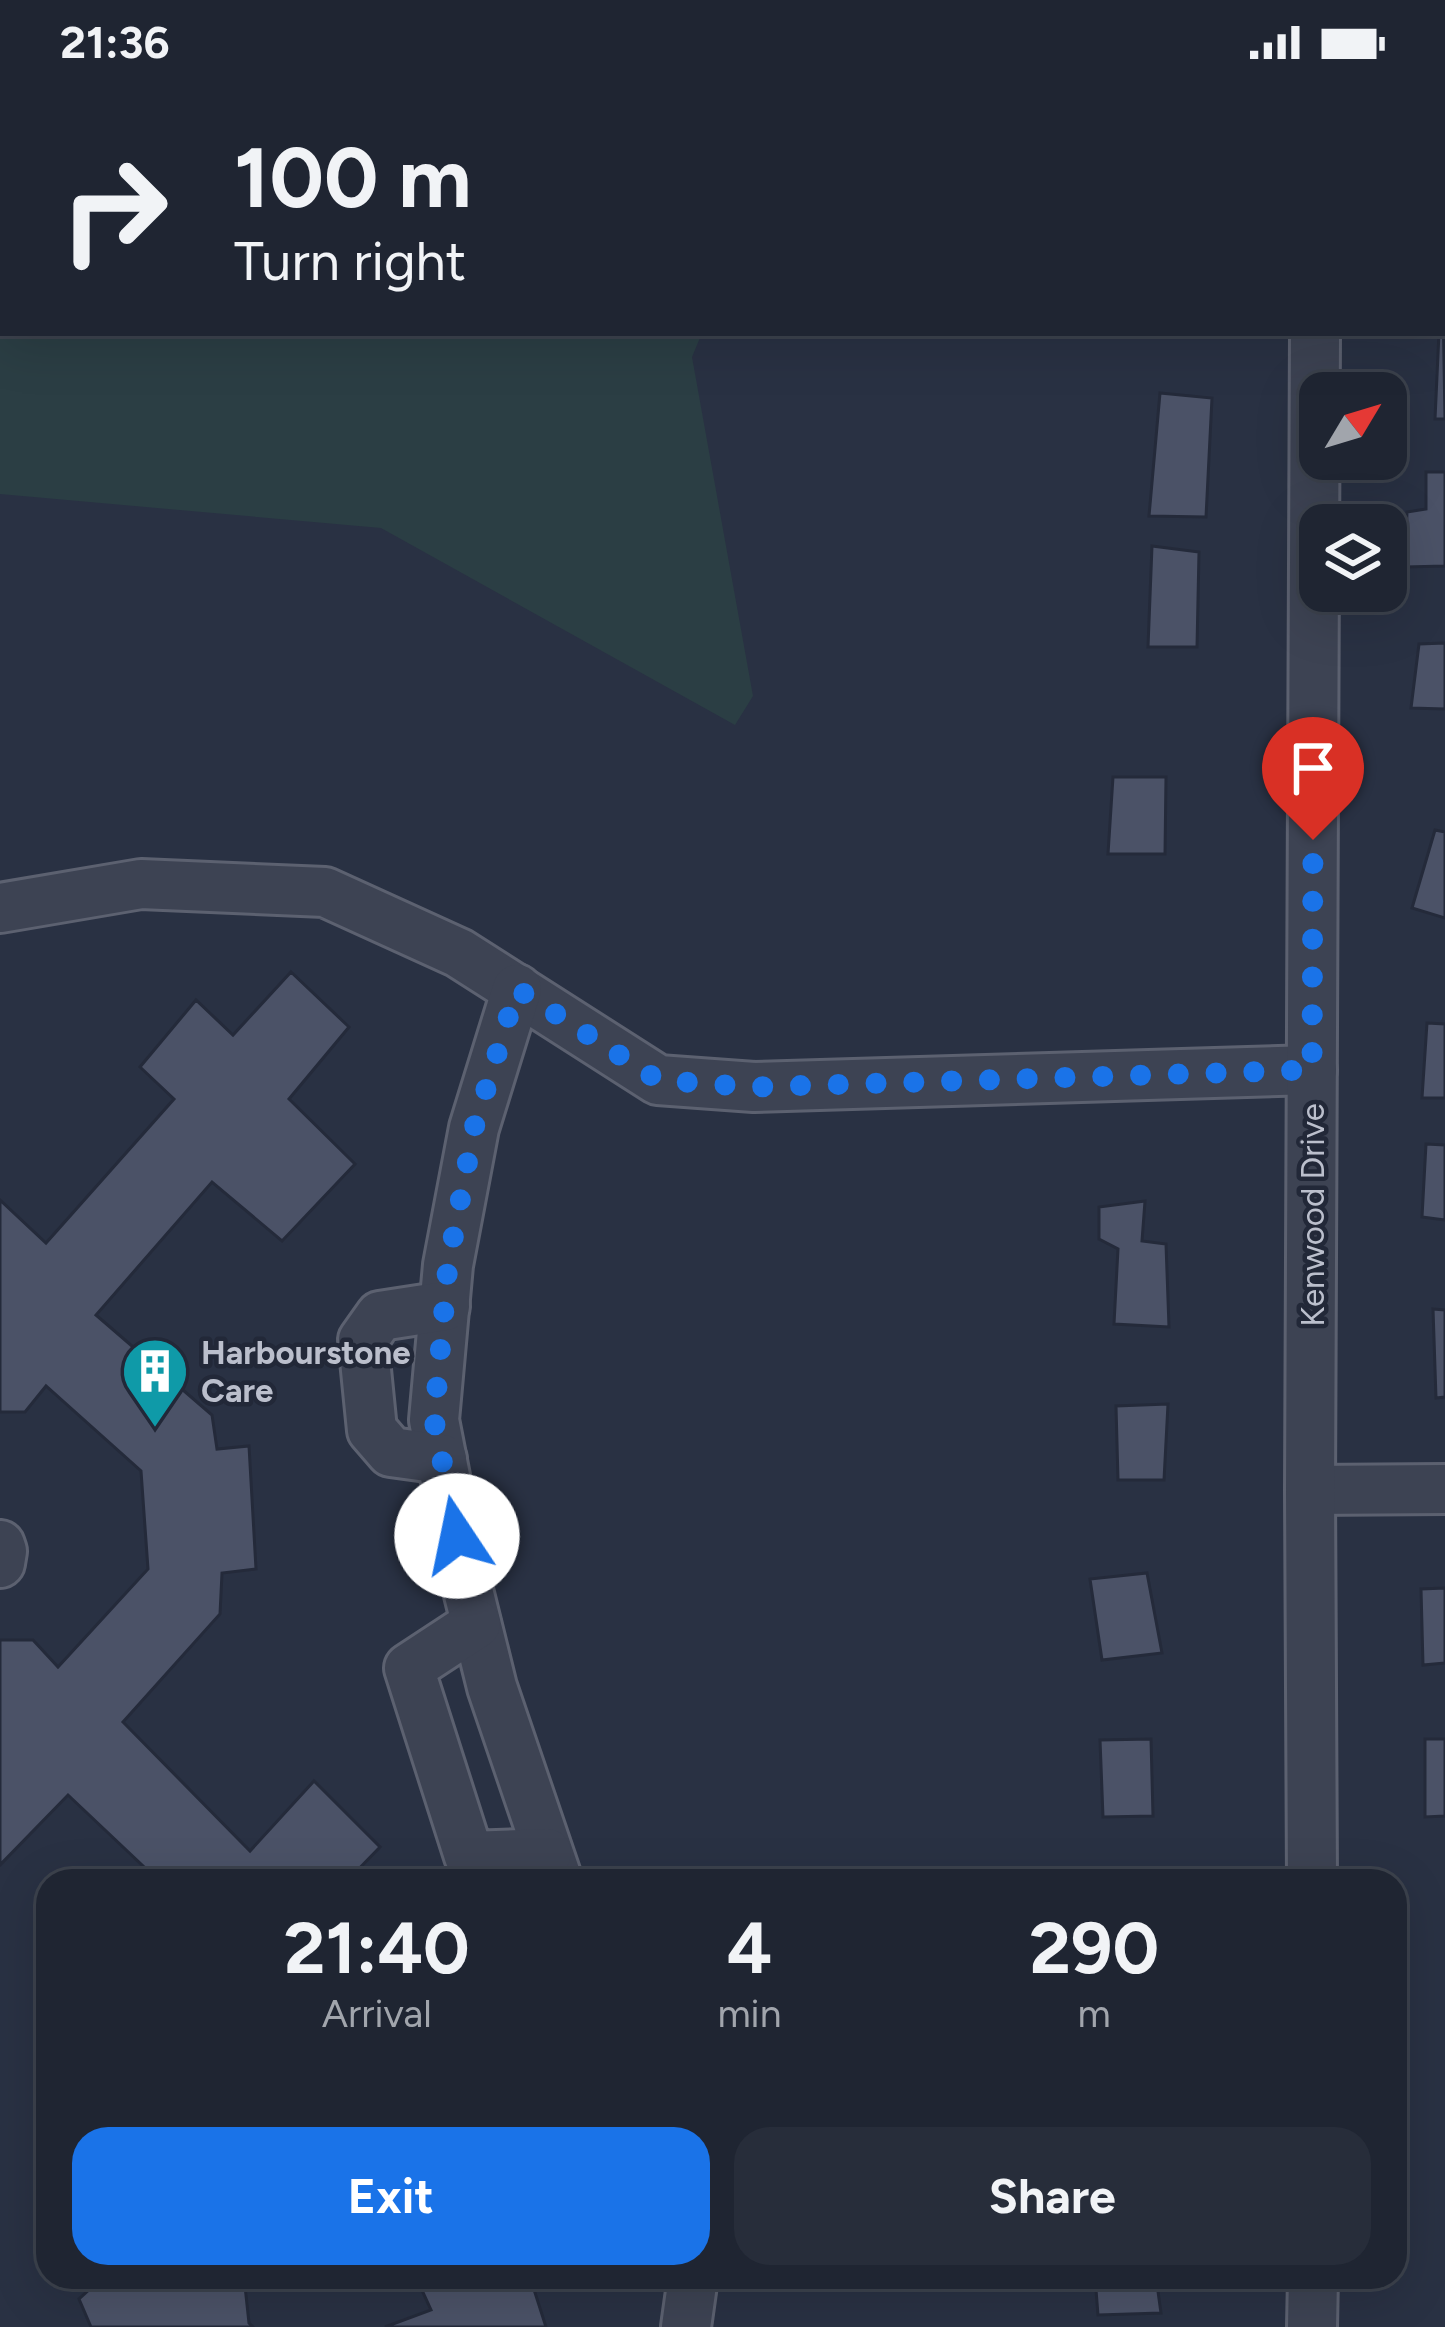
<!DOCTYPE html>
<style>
body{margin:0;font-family:Figtree,sans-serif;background:#272d3a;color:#f1f3f6;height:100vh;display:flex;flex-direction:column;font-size:45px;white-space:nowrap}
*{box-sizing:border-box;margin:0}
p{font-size:39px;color:#a1a5ac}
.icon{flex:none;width:66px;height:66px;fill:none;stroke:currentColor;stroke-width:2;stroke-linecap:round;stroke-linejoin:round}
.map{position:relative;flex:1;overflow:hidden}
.panel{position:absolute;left:36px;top:1785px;width:1371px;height:420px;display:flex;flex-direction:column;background:#1f2532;border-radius:36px;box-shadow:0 12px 48px #0002,0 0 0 3px #3c424d}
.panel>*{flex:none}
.banner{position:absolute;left:0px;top:0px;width:1446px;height:252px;box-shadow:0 12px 48px #0002,0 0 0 3px #3c424d;background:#1f2532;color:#f1f3f6;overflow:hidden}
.needle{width:78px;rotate:52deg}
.fabs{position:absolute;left:1299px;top:288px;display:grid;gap:24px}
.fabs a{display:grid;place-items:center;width:108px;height:108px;border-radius:24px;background:#1f2532;box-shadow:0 12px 48px #0002,0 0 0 3px #3c424d;font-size:60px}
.pin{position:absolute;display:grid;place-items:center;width:102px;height:102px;color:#fff;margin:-123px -51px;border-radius:50% 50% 50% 0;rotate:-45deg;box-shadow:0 0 12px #0007}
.pin .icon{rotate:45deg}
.me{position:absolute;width:132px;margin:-66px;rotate:349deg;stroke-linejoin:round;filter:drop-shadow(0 0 9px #0008)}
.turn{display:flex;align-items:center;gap:42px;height:252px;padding:0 36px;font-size:54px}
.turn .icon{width:156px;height:156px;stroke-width:2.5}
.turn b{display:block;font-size:84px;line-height:102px}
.eta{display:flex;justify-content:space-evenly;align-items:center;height:204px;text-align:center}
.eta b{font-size:72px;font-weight:700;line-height:84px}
.button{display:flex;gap:24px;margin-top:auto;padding:24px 36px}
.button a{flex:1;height:138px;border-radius:36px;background:#1a73e8;color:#fff;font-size:48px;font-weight:700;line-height:138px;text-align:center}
.button a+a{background:#272d3a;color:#f1f3f6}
.status{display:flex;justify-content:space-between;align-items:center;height:84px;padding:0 60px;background:#1f2532;direction:ltr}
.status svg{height:33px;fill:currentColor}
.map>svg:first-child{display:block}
.green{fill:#2b3e44}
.building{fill:#4b5267;stroke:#242a3a;stroke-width:3}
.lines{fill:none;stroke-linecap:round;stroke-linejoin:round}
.minor-casing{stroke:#5c6170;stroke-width:54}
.minor{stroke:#3d4353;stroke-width:48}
.route{stroke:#1a73e8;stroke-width:21;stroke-dasharray:0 37.8}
.labels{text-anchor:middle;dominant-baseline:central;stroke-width:9;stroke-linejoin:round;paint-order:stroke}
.street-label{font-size:33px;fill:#bbbfcc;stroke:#222838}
.poi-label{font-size:33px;font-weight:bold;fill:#bbbfcc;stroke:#222838;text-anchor:start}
</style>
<div class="status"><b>21:36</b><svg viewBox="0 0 49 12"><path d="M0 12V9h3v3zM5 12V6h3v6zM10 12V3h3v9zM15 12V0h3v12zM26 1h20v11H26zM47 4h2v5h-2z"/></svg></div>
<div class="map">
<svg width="1445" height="2243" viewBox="0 0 1445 2243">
<rect width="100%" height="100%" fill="#293143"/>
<polygon class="green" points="0,0 811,0 810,3 3,3 3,249 702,249 692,273 753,612 735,641 381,444 0,410"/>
<g class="building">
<polygon points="1443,220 1445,335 1435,335 1439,249 1443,249"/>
<polygon points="1160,309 1212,314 1206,433 1149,432"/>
<polygon points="1426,388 1445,388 1445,482 1405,483 1407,428 1426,425"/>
<polygon points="1152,462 1199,468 1197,563 1148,563"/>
<polygon points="1445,559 1445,625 1411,624 1419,560"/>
<polygon points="1113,693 1166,693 1165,770 1108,770"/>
<polygon points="1435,746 1445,748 1445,834 1412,824"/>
<polygon points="291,888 349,943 289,1015 355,1080 282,1157 212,1098 96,1231 212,1331 217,1365 249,1362 256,1485 222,1489 220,1530 123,1638 250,1767 314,1697 380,1763 347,1797 159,1797 68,1711 0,1781 0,1556 33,1556 58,1583 148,1485 141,1387 46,1302 25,1328 0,1328 0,1116 46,1159 174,1015 140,983 196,916 233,951"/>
<polygon points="1427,939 1445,940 1445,1014 1422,1014"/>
<polygon points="1426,1060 1445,1061 1445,1136 1422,1133"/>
<polygon points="1145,1117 1142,1157 1166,1160 1169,1243 1114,1240 1118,1165 1099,1155 1099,1123"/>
<polygon points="1433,1225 1445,1226 1445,1313 1436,1314"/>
<polygon points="1168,1320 1164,1396 1118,1396 1116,1322"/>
<polygon points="1147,1489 1162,1569 1102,1576 1090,1495"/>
<polygon points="1445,1504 1445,1579 1423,1581 1421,1505"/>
<polygon points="1151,1655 1153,1732 1103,1733 1100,1656"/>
<polygon points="1425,1655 1445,1655 1445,1732 1425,1733"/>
<polygon points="103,2193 244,2193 249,2239 253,2243 91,2243 79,2215"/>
<polygon points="416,2193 530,2193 546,2243 385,2243 431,2226"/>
<polygon points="1095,2193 1156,2193 1161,2229 1098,2231"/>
</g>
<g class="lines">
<g class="minor-casing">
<g id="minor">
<polyline points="1315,3 1315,0"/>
<polyline points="0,824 141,800 325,808 459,869 658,996 754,1003 1312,986"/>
<polyline points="517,905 474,1044 448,1181 434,1336 464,1490 492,1603 558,1797"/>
<polyline points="442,1375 391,1368 372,1346 363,1256 380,1232 445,1222"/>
<polyline points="1310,1406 1445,1405"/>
<polyline points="0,1461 2,1467 0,1479"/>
<polyline points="476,1540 409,1584 469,1772 547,1769"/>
<polyline points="1312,1797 1310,1406 1315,249"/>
<polyline points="686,2243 693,2193"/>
<polyline points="1312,2243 1313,2193"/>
</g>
</g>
<use href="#minor" class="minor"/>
</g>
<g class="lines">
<polyline class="route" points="457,1452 434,1336 448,1181 474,1044 517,905 658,996 754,1003 1312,986 1313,756"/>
</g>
<defs>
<g id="building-pin" transform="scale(3.45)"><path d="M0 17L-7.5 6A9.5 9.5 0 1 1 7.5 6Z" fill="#0f9aa8" stroke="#222838"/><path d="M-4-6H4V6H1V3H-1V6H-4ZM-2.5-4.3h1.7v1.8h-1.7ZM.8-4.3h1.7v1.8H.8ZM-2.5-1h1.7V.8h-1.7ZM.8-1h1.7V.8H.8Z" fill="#fff"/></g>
</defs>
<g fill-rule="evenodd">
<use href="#building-pin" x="155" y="1287"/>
</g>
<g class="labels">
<g class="street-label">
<text transform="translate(1312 1131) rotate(-90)">Kenwood Drive</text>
</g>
<g class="poi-label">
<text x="201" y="1268">Harbourstone<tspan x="201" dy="38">Care</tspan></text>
</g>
</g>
</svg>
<div class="fabs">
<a><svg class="needle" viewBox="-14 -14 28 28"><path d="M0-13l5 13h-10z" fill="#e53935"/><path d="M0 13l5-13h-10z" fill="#a1a5ac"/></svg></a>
<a><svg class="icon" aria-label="layers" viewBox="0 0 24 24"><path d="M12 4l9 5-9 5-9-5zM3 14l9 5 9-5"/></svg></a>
</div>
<div class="pin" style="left:1313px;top:756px;background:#d93025"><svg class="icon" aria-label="arrive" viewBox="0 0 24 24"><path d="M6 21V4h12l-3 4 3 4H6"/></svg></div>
<svg class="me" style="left:457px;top:1452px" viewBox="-20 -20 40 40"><circle r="19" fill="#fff"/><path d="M0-13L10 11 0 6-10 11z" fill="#1a73e8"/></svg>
<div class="banner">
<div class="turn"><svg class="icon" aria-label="right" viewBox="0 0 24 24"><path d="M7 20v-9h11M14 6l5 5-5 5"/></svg><div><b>100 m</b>Turn right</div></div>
</div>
<section class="panel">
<div class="eta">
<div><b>21:40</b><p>Arrival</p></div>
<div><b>4</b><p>min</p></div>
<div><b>290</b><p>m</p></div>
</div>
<div class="button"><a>Exit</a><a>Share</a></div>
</section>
</div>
